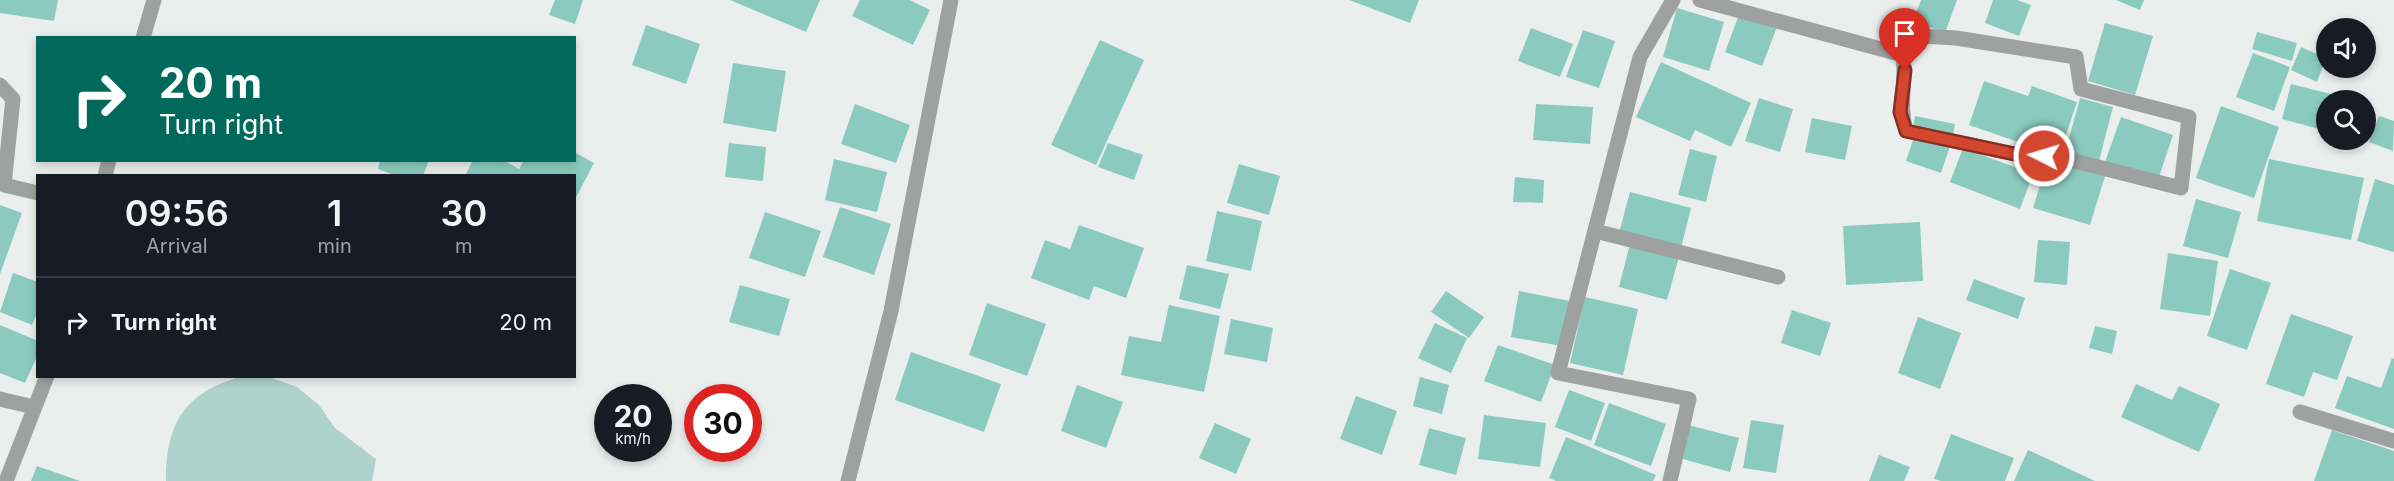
<!DOCTYPE html>
<style>
body{margin:0;font-family:Inter,sans-serif;background:#20242c;color:#f1f3f6;height:100vh;display:flex;flex-direction:column;font-size:22px;white-space:nowrap}
*{box-sizing:border-box;margin:0}
p{font-size:20px;color:#9ea1a6}
.icon{flex:none;width:33px;height:33px;fill:none;stroke:currentColor;stroke-width:2;stroke-linecap:round;stroke-linejoin:round}
.map{position:relative;flex:1;overflow:hidden}
.panel{position:absolute;left:36px;top:174px;width:540px;height:204px;display:flex;flex-direction:column;background:#171b24;border-radius:0px;box-shadow:0 3px 9px #0003}
.panel>*{flex:none}
.hud{position:absolute;left:36px;top:36px;width:540px;height:126px;border-radius:0px;box-shadow:0 3px 9px #0003;background:#00695c;color:#fff;overflow:hidden}
.controls{position:absolute;left:2316px;top:18px;display:grid;gap:12px}
.controls a{display:grid;place-items:center;width:60px;height:60px;border-radius:50%;background:#171b24;box-shadow:0 3px 9px #0003;font-size:30px}
.speed{position:absolute;left:594px;top:384px;display:flex;gap:12px;font-size:30px;font-weight:700;text-align:center}
.speed>*{display:grid;place-content:center;width:78px;height:78px;border-radius:50%;background:#171b24;box-shadow:0 3px 9px #0003;line-height:1}
.speed small{font-size:15px;font-weight:400}
.speed .limit{border:9px solid #d22;background:#fff;color:#111}
.pin{position:absolute;display:grid;place-items:center;width:51px;height:51px;color:#fff;margin:-62px -26px;border-radius:50% 50% 50% 0;rotate:-45deg;box-shadow:0 0 6px #0007}
.pin .icon{rotate:45deg}
.me{position:absolute;width:66px;margin:-33px;rotate:275deg;stroke-linejoin:round;filter:drop-shadow(0 0 4px #0008)}
.turn{display:flex;align-items:center;gap:21px;height:126px;padding:0 24px;font-size:27px}
.turn .icon{width:78px;height:78px;stroke-width:2.5}
.turn b{display:block;font-size:42px;line-height:51px}
.eta{display:flex;justify-content:space-evenly;align-items:center;height:102px;text-align:center}
.eta b{font-size:36px;font-weight:600;line-height:42px}
ul{padding:0;list-style:none}
li{display:flex;align-items:center;gap:18px;height:90px;padding:0 24px;border-top:2px solid #363941}
li div{flex:1}
li b{display:block;font-size:22px}
li em{font-style:normal}
.map>svg:first-child{display:block}
.green{fill:#add3cb}
.building{fill:#8bcbbf}
.lines{fill:none;stroke-linecap:round;stroke-linejoin:round}
.street{stroke:#9fa1a0;stroke-width:15}
.route-casing{stroke:#892e1f;stroke-width:15}
.route{stroke:#d34730;stroke-width:10}
</style>
<div class="map">
<svg width="2394" height="481" viewBox="0 0 2394 481">
<rect width="100%" height="100%" fill="#eaefee"/>
<path class="green" d="M243,376L272,378L297,387L319,405L335,428L376,459L372,481H166C166,422 185,392 243,376Z"/>
<g class="building">
<polygon points="0,0 58,0 54,21 0,13"/>
<polygon points="555,0 583,0 575,24 549,15"/>
<polygon points="730,0 820,0 806,32"/>
<polygon points="860,0 910,0 930,10 913,45 852,16"/>
<polygon points="1349,0 1419,0 1410,23"/>
<polygon points="1921,0 1957,0 1945,33 1913,21"/>
<polygon points="1993,0 2017,0 2031,5 2019,36 1985,23"/>
<polygon points="2116,0 2144,0 2140,10"/>
<polygon points="1677,8 1724,22 1709,71 1663,57"/>
<polygon points="1740,12 1777,27 1762,66 1725,52"/>
<polygon points="2105,23 2153,36 2135,95 2088,81"/>
<polygon points="646,25 700,44 686,84 632,65"/>
<polygon points="1531,28 1573,44 1560,77 1518,61"/>
<polygon points="1583,30 1615,41 1599,88 1566,77"/>
<polygon points="2257,32 2297,43 2292,61 2252,49"/>
<polygon points="1100,40 1144,60 1096,165 1051,145"/>
<polygon points="2301,47 2326,58 2317,82 2291,70"/>
<polygon points="2253,53 2290,67 2274,111 2236,97"/>
<polygon points="1661,62 1751,103 1731,147 1695,130 1690,141 1636,117"/>
<polygon points="733,63 786,71 776,132 723,123"/>
<polygon points="1984,81 2028,96 2032,86 2077,102 2059,156 1969,125"/>
<polygon points="2291,84 2355,100 2326,100 2326,131 2282,119"/>
<polygon points="1759,98 1793,109 1780,152 1745,141"/>
<polygon points="2080,98 2113,107 2099,161 2065,153"/>
<polygon points="855,104 910,125 896,163 841,144"/>
<polygon points="1536,104 1593,107 1590,144 1533,140"/>
<polygon points="2221,106 2279,127 2254,198 2196,178"/>
<polygon points="1915,116 1955,124 1952,140 1912,132"/>
<polygon points="2379,116 2394,121 2393,151 2369,142"/>
<polygon points="2121,117 2173,135 2158,180 2105,162"/>
<polygon points="1812,118 1852,126 1845,160 1805,152"/>
<polygon points="1915,134 1950,146 1941,173 1906,161"/>
<polygon points="729,143 766,147 763,181 725,177"/>
<polygon points="1108,143 1143,155 1134,180 1098,167"/>
<polygon points="1963,148 2033,174 2020,209 1950,182"/>
<polygon points="1690,149 1717,156 1706,202 1678,195"/>
<polygon points="574,152 594,163 574,201 574,176 465,176 473,160 503,160 519,169 524,160 574,160"/>
<polygon points="834,159 887,172 877,212 825,200"/>
<polygon points="2048,159 2105,176 2090,225 2033,208"/>
<polygon points="2269,159 2364,178 2351,240 2257,221"/>
<polygon points="380,160 429,160 423,176 397,176 378,169"/>
<polygon points="1239,164 1280,176 1269,215 1227,203"/>
<polygon points="1515,177 1544,180 1543,203 1513,202"/>
<polygon points="2375,179 2394,185 2394,252 2357,241"/>
<polygon points="1630,192 1691,208 1681,248 1619,233"/>
<polygon points="2196,199 2241,212 2228,258 2183,246"/>
<polygon points="0,205 22,213 0,274"/>
<polygon points="840,207 891,224 874,275 823,257"/>
<polygon points="1217,211 1262,221 1251,271 1206,261"/>
<polygon points="765,212 821,231 805,277 749,258"/>
<polygon points="1920,222 1923,281 1846,285 1843,226"/>
<polygon points="1079,225 1144,248 1126,298 1094,286 1089,300 1031,278 1045,240 1070,249"/>
<polygon points="2038,240 2070,242 2067,285 2034,282"/>
<polygon points="1630,244 1679,257 1667,300 1619,287"/>
<polygon points="2168,253 2218,261 2210,316 2160,309"/>
<polygon points="1187,265 1229,274 1220,309 1179,299"/>
<polygon points="2230,269 2271,283 2247,350 2207,336"/>
<polygon points="13,273 38,282 38,312 32,325 0,312"/>
<polygon points="1974,279 2025,298 2018,319 1966,300"/>
<polygon points="740,285 790,299 779,336 729,322"/>
<polygon points="1446,291 1484,317 1469,338 1431,312"/>
<polygon points="1519,291 1570,301 1561,346 1511,337"/>
<polygon points="1585,297 1638,309 1623,375 1570,363"/>
<polygon points="987,303 1046,324 1027,376 969,355"/>
<polygon points="1169,305 1220,316 1204,392 1121,375 1129,336 1161,342"/>
<polygon points="1792,310 1831,323 1820,356 1781,343"/>
<polygon points="2291,314 2353,336 2337,380 2313,372 2304,397 2266,384"/>
<polygon points="1918,317 1961,333 1940,389 1898,373"/>
<polygon points="1231,319 1273,328 1267,362 1224,354"/>
<polygon points="1435,323 1467,338 1451,373 1418,358"/>
<polygon points="0,325 38,341 38,354 25,383 0,373"/>
<polygon points="2095,326 2117,331 2112,354 2089,348"/>
<polygon points="1498,345 1555,365 1541,402 1484,381"/>
<polygon points="911,352 1001,384 984,432 895,400"/>
<polygon points="2392,358 2394,359 2394,429 2335,408 2347,376 2381,388"/>
<polygon points="1420,377 1449,385 1442,414 1413,406"/>
<polygon points="2136,384 2172,400 2179,386 2220,404 2199,452 2121,417"/>
<polygon points="1077,385 1123,402 1106,448 1061,431"/>
<polygon points="1569,390 1605,403 1591,441 1555,427"/>
<polygon points="1356,396 1397,411 1382,455 1340,439"/>
<polygon points="1609,403 1666,424 1651,466 1594,445"/>
<polygon points="1484,415 1546,423 1540,467 1478,459"/>
<polygon points="1751,420 1784,425 1776,473 1743,468"/>
<polygon points="1215,423 1251,439 1236,474 1199,458"/>
<polygon points="1688,425 1739,438 1730,472 1679,458"/>
<polygon points="1429,428 1466,438 1456,475 1419,465"/>
<polygon points="2332,430 2394,451 2394,481 2314,481"/>
<polygon points="1951,434 2014,458 2005,481 1941,481 1934,479"/>
<polygon points="1566,437 1656,475 1653,481 1556,481 1549,478"/>
<polygon points="2028,450 2095,481 2014,481"/>
<polygon points="1879,455 1910,467 1904,481 1869,481"/>
<polygon points="37,466 80,481 31,481"/>
</g>
<g class="lines">
<g class="street">
<polyline points="1700,0 1903,55"/>
<path d="M1920,36L1956,38L2076,57L2081,89L2189,117L2181,188L2063,158L2024,156L1906,131C1898,102 1907,84 1903,55Z"/>
<polyline points="143,38 154,0"/>
<polyline points="0,85 13,99 4,185 38,193"/>
<polyline points="105,176 109,160"/>
<polyline points="1595,231 1778,277"/>
<polyline points="0,399 34,407"/>
<polyline points="2300,412 2394,441"/>
<polyline points="6,481 47,376"/>
<polyline points="848,481 891,311 951,0"/>
<polyline points="1670,481 1689,399 1558,373 1640,57 1673,0"/>
</g>
</g>
<g class="lines">
<g class="route-casing">
<polyline id="route" points="1905,70 1900,112 1906,131 2024,156 2044,156"/>
</g>
<use href="#route" class="route"/>
</g>
</svg>
<div class="controls">
<a><svg class="icon" aria-label="sound" viewBox="0 0 24 24"><path d="M4 9h4l5-4v14l-5-4H4zM17 9q2 3 0 6"/></svg></a>
<a><svg class="icon" aria-label="search" viewBox="0 0 24 24"><circle cx="10" cy="10" r="6"/><path d="M15 15l6 6"/></svg></a>
</div>
<div class="speed"><div>20<small>km/h</small></div><div class="limit">30</div></div>
<div class="pin" style="left:1905px;top:70px;background:#d93025"><svg class="icon" aria-label="arrive" viewBox="0 0 24 24"><path d="M6 21V4h12l-3 4 3 4H6"/></svg></div>
<svg class="me" style="left:2044px;top:156px" viewBox="-20 -20 40 40"><circle r="17" fill="#d34730" stroke="#fff" stroke-width="3"/><path d="M0-11L8 9 0 5-8 9z" fill="#fff"/></svg>
<div class="hud">
<div class="turn"><svg class="icon" aria-label="right" viewBox="0 0 24 24"><path d="M7 20v-9h11M14 6l5 5-5 5"/></svg><div><b>20 m</b>Turn right</div></div>
</div>
<section class="panel">
<div class="eta">
<div><b>09:56</b><p>Arrival</p></div>
<div><b>1</b><p>min</p></div>
<div><b>30</b><p>m</p></div>
</div>
<ul>
<li><svg class="icon" aria-label="right" viewBox="0 0 24 24"><path d="M7 20v-9h11M14 6l5 5-5 5"/></svg><div><b>Turn right</b></div><em>20 m</em></li>
</ul>
</section>
</div>
